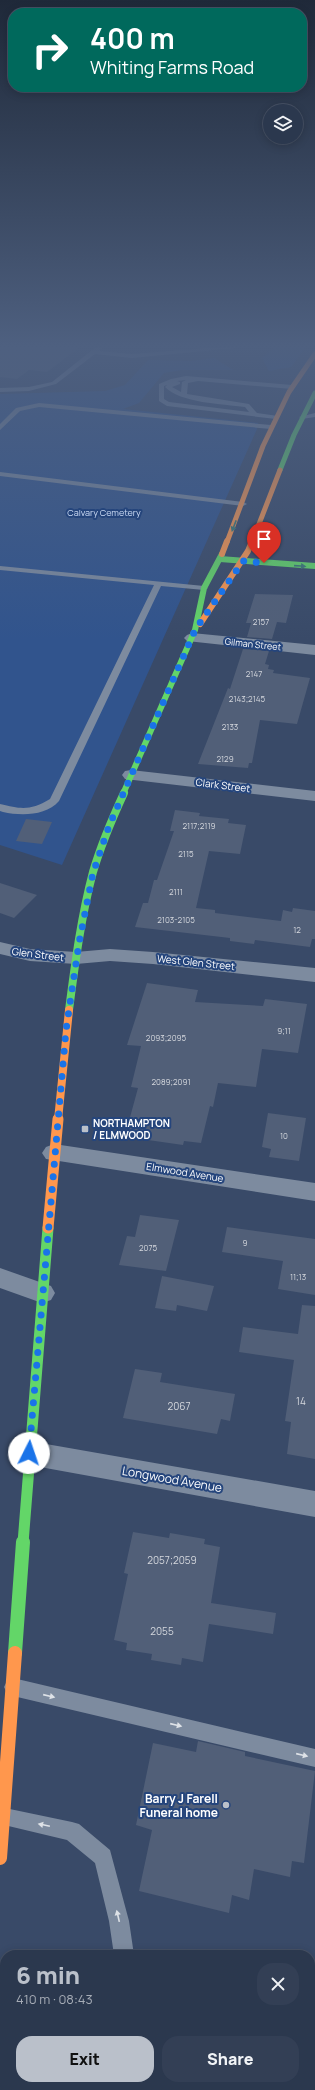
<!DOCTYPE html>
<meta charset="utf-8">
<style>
body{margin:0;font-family:Manrope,sans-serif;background:#333f55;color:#f1f3f6;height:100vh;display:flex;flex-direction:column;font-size:15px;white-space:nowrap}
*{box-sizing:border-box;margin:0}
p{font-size:13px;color:#a6acb6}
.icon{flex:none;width:22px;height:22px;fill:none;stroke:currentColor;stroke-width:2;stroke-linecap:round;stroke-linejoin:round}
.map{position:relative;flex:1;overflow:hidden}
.details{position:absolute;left:0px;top:1950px;width:315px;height:140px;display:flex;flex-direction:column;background:#2b384e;border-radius:16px 16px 0 0;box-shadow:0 2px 10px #0003,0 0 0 1px #475266}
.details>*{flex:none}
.banner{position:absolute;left:8px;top:8px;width:299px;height:84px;border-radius:16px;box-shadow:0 2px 10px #0003,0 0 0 1px #475266;background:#00695c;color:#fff;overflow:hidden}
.controls{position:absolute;left:263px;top:104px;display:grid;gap:8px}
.controls a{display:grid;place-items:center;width:40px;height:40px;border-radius:50%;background:#2b384e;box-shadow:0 2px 10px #0003,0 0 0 1px #475266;font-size:20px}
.pin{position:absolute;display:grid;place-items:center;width:34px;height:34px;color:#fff;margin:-41px -17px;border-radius:50% 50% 50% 0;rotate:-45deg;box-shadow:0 0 4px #0007}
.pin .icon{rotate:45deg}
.me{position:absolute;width:44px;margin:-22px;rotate:4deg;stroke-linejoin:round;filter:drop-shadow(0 0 3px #0008)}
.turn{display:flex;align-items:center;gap:14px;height:84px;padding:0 16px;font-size:18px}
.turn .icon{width:52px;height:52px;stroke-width:2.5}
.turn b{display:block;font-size:28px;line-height:34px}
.round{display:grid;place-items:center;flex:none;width:42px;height:42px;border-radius:16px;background:#333f55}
.overview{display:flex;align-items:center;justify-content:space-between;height:68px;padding:0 16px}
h1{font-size:24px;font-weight:800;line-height:30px;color:#bac0ca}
.cta{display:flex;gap:8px;margin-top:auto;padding:8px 16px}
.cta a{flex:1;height:46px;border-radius:16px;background:#bac0ca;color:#111;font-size:16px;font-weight:800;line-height:46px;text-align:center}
.cta a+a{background:#333f55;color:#f1f3f6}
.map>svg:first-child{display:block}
.green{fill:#31548d}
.building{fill:#515f78}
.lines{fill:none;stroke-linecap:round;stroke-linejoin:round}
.lane{fill:#7d8b9f;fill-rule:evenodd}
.street{fill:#7d8b9f;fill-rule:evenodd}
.fast-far4{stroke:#63d668;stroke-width:5}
.fast-far3{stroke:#63d668;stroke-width:6}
.fast-far2{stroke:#63d668;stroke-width:8}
.fast-far1{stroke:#63d668;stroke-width:11}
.fast{stroke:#63d668;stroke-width:14}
.slow-far4{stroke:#ff974d;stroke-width:5}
.slow-far3{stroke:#ff974d;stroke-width:6}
.slow-far2{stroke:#ff974d;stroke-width:8}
.slow-far1{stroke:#ff974d;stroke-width:11}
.slow{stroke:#ff974d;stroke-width:14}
.oneway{fill:#3b7875}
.oneway2{fill:#dee2e7}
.route{stroke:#1a73e8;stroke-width:7;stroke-dasharray:0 12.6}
.poi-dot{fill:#bac0ca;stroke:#25457c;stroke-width:1.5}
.labels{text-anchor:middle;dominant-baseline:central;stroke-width:4;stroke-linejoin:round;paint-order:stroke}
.number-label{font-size:8px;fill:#d4d7dd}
.far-park-label{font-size:9px;fill:#ccdbf4;stroke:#25457c}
.far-street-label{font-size:9px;fill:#fff;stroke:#25457c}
.street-label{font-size:10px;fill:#fff;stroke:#25457c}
.poi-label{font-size:10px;font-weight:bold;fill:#fff;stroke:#25457c;text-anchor:start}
.near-number-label{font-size:10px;fill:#d4d7dd}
.near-street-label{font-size:12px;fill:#fff;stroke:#25457c}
.near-poi-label{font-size:12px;font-weight:bold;fill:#fff;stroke:#25457c;text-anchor:end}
</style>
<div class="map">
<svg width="315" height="2090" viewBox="0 0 315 2090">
<rect width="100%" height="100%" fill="#394a68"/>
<g class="green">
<polygon points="276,347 306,347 291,367 269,371 262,358"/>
<polygon points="214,358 233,370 182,370 164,373 139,403 123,409 258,423 257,429 62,865 0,845 0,394 105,391 125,385 148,360 191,361"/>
</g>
<g class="building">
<polygon points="0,347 80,347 47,372 29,370 17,379 0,377"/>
<polygon points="255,594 293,595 286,623 277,622 272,639 247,637 251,623 246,623"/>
<polygon points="243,649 269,651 265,664 269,665 268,669 274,670 273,673 310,678 297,724 260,720 252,763 249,763 248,768 198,764 228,688 230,689"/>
<polygon points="175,810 200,813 199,816 229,819 228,823 246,825 240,854 209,851 196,908 215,910 215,913 281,921 283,910 292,912 293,908 315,911 315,939 312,939 310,947 255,940 254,944 230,941 230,938 135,927 143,903 148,903 154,880 157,880 174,831 170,831"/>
<polygon points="26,819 52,822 42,844 16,841"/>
<polygon points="0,883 37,895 14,918 0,913"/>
<polygon points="147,983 198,990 195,1002 263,1006 265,999 307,1004 298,1053 262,1049 256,1087 218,1083 213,1107 210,1106 201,1143 184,1141 183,1145 141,1139 142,1135 126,1132 138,1088 131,1087 141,1046 127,1045"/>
<polygon points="268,1113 306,1118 299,1161 269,1157 271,1149 262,1147"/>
<polygon points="140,1215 179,1220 166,1271 119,1265 127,1236 135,1237"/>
<polygon points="227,1227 315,1239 315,1295 278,1289 283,1261 222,1252"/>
<polygon points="162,1276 214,1286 207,1311 177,1305 176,1311 155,1308"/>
<polygon points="302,1305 315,1306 315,1459 287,1454 291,1422 285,1421 294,1360 239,1352 243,1327 298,1334"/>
<polygon points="135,1369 162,1373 160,1382 235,1394 230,1421 221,1419 217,1434 123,1418"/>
<polygon points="133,1532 169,1538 170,1533 205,1539 204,1544 220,1547 211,1603 276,1613 273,1634 209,1624 203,1662 182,1658 181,1665 151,1660 152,1654 126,1650 127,1643 114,1640 128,1574 124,1573"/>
<polygon points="198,1741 245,1752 245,1756 315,1771 304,1863 292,1861 290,1877 254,1869 249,1900 232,1895 229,1913 139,1891 152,1830 136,1825 153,1743 196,1752"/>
</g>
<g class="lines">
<g class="lane">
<polygon points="96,347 103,347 99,351 132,354 221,347 245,347 132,358 95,354 56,384 29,391 0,392 0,388 29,387 52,382"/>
<path d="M186,376L292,385L295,387L292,389L198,381L188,383L187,394L249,404L257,413L278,416V418L276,419L167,406L159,401V384L171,379ZM186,380L182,382L181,392L172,387L180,384V382L177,381ZM167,385L165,387C180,403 223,404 245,407L249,412L169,402L164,399V386Z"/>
<polygon points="39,403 271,425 274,427 271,429 39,407 20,411 0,430 0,424 16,408"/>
<polygon points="315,413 315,417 302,419 299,417"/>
<polygon points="0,472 243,502 247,504 243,506 0,476"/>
<path d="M0,566L204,586L208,588L204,590L161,586L59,801C46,816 21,816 3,812L0,811V804C21,809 30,811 50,799L154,585L0,570Z"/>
<polygon points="13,1678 315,1749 315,1767 13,1696 7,1693 4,1687 7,1681"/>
<polygon points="5,1808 72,1822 79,1824 110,1850 129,1921 134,1955 114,1955 109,1921 95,1863 67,1840 0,1824 0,1810"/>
<polygon points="315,2008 315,2053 310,2055 310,2010"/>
</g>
<g class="street">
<polygon points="192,633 315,645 315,655 187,641 184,638 187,635"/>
<polygon points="131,770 315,791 315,801 125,779 122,775 125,771"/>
<polygon points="0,942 30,949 76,952 110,949 153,952 315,968 315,982 153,964 110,961 76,964 30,961 0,954"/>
<polygon points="54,1144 315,1183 315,1201 46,1159 42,1153 46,1147"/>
<polygon points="0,1268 51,1286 55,1293 51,1300 42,1303 0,1288"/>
<polygon points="29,1441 315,1491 315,1517 29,1465 19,1462 15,1453 19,1444"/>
</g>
<polyline class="fast-far4" points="280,470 294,435 315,393"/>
<g class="fast-far3">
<polyline points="220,559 315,566"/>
<polyline points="123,794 195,630 204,588 222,554"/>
</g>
<path class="fast-far2" d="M69,1010C75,964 81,917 93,872C101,845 112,819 124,793"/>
<polyline class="fast-far1" points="23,1543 48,1228"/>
<polyline class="fast" points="15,1653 23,1542"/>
<g class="slow-far4">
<polyline points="227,542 263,446 289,392 315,354"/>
<polyline points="252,542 280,470"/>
</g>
<g class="slow-far3">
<polyline points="222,554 227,541"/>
<polyline points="200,624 248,551 252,541"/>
</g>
<polyline class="slow-far2" points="58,1120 69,1010"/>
<polyline class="slow-far1" points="48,1228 58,1119"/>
<polyline class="slow" points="0,1858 15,1653"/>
</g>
<defs><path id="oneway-solid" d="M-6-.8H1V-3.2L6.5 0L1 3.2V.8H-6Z"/></defs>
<g class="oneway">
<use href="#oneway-solid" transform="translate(234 526) rotate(111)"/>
<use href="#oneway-solid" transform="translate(300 566) rotate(4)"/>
</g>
<g class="oneway2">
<use href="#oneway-solid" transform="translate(49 1696) rotate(13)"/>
<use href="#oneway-solid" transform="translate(176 1725) rotate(13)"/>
<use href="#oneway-solid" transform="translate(302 1755) rotate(13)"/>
<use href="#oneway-solid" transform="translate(44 1825) rotate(-168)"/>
<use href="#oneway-solid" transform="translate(118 1916) rotate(-103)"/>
</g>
<linearGradient id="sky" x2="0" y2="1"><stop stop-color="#1f2939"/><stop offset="0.54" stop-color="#4e6080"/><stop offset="1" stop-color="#4e6080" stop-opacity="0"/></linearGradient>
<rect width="315" height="640" fill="url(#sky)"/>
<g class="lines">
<polyline class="route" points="29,1453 66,1030 79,943 93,873 109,826 195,630 243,561 264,563"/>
</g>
<g class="poi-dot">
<rect x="81" y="1125" width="8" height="8" rx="2"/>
<circle cx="226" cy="1805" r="4"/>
</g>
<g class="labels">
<g class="number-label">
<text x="261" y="621">2157</text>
<text x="254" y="673">2147</text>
<text x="247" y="698">2143;2145</text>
<text x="230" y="726">2133</text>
<text x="225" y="758">2129</text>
<text x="199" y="825">2117;2119</text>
<text x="186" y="853">2115</text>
<text x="176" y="891">2111</text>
<text x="176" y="919">2103-2105</text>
<text x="297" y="929">12</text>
<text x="284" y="1030">9;11</text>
<text x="166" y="1037">2093;2095</text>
<text x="171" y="1081">2089;2091</text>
<text x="284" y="1135">10</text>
<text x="245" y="1242">9</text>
<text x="148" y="1247">2075</text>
<text x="298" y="1276">11;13</text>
</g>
<g class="far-park-label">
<text x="104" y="512">Calvary Cemetery</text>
</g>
<g class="far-street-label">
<text transform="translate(253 644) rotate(6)">Gilman Street</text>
</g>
<g class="street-label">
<text transform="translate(223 785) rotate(7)">Clark Street</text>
<text transform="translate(38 954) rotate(7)">Glen Street</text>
<text transform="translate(196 962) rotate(6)">West Glen Street</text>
<text transform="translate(185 1172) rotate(9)">Elmwood Avenue</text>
</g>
<g class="poi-label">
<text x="93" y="1123">NORTHAMPTON<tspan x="93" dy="12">/ ELMWOOD</tspan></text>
</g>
<g class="near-number-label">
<text x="301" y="1401">14</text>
<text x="179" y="1406">2067</text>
<text x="172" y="1560">2057;2059</text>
<text x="162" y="1631">2055</text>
</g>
<g class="near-street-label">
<text transform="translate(172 1479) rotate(10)">Longwood Avenue</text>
</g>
<g class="near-poi-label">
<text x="218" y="1798">Barry J Farell<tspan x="218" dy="14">Funeral home</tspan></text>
</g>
</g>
</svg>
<div class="controls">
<a><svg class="icon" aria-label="layers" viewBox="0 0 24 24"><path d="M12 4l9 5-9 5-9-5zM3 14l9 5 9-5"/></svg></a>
</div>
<div class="pin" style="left:264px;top:563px;background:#d93025"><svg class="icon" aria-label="arrive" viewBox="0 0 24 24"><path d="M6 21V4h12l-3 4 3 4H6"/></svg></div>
<svg class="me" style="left:29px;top:1453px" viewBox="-20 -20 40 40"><circle r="19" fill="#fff"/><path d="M0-13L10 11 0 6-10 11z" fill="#1a73e8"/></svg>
<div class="banner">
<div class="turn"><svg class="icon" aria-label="right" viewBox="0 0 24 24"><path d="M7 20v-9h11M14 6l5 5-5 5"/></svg><div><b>400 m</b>Whiting Farms Road</div></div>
</div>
<section class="details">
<div class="overview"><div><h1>6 min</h1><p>410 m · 08:43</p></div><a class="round"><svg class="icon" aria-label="close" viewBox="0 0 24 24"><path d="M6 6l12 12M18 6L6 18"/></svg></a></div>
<div class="cta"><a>Exit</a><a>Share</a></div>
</section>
</div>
